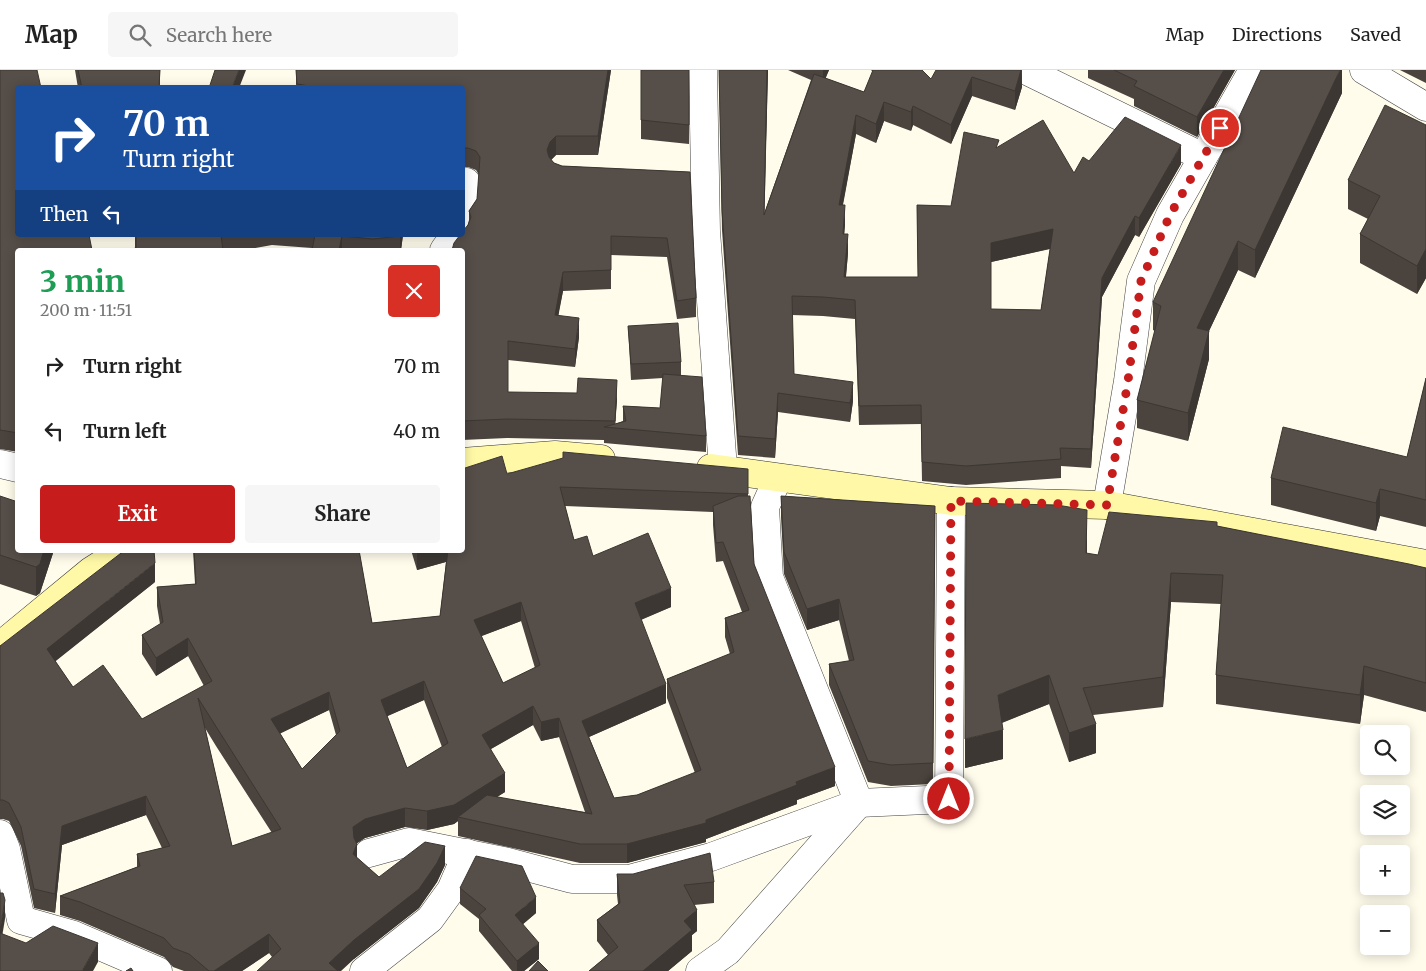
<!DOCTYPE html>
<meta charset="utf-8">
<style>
body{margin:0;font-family:Merriweather,serif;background:#f6f6f6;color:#222;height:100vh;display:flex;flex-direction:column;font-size:19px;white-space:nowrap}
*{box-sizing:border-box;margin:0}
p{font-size:16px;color:#767676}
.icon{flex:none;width:28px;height:28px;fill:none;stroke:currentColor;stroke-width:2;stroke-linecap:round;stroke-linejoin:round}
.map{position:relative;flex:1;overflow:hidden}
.panel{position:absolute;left:15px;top:178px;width:450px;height:305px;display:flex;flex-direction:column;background:#fff;border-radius:5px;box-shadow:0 2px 12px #0003}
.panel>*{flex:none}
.top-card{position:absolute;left:15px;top:15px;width:450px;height:152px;border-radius:5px;box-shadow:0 2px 12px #0003;background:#1a4fa0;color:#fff;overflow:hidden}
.buttons{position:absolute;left:1360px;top:655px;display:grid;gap:10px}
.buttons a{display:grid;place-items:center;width:50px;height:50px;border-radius:5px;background:#fff;box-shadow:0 2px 12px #0003;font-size:25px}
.pin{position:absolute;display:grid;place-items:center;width:42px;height:42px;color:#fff;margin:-21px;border:2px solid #fff;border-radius:50%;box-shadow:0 1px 5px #0007}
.me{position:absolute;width:55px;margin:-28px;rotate:0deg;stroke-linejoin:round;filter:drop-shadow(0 0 4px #0008)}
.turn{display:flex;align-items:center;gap:18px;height:105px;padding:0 25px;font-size:22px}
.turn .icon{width:65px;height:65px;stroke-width:2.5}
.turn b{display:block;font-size:35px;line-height:42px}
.then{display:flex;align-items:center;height:48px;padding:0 25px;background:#0003;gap:10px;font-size:19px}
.round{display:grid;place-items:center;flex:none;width:52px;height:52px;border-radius:5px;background:#f6f6f6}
.headline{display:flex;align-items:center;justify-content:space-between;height:85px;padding:0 25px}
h1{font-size:30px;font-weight:700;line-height:38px;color:#1e9e55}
.cta{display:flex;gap:10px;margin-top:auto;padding:10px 25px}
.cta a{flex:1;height:58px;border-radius:5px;background:#c61c1c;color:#fff;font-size:20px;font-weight:700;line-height:58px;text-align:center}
.cta a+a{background:#f6f6f6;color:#222}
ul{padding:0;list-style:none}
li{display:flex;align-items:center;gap:15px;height:65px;padding:0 25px}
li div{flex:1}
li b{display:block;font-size:19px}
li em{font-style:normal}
header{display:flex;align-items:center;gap:30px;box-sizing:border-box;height:70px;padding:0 25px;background:#fff;border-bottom:1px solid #e0e0e0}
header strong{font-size:24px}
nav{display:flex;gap:28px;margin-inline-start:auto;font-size:18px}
.search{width:350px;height:45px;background:#f6f6f6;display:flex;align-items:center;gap:12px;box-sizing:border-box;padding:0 18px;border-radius:5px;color:#767676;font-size:19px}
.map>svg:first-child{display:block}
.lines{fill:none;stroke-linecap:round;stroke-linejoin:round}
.street-casing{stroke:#404040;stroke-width:29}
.secondary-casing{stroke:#2f2f2f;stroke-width:29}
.street{stroke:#fff;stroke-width:28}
.secondary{stroke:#fff9a7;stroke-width:28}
.wall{fill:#4a433e;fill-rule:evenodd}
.shaded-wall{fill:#3c3732}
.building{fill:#564e48;stroke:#3c3732;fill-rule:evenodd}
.route{stroke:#c61c1c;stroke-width:9;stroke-dasharray:0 16.2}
</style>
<header>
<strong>Map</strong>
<div class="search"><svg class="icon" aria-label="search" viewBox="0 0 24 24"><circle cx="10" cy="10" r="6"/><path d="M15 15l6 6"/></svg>Search here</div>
<nav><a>Map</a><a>Directions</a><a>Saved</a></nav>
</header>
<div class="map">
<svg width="1426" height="901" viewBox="0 0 1426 901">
<rect width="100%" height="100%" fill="#fffcec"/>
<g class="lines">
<g class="street-casing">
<g id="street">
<polyline points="703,0 706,161 723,399"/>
<polyline points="1025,0 1203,87"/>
<polyline points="1364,0 1426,37"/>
<polyline points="462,146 466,112"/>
<polyline points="444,180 455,165"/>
<polyline points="0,394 18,398"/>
<polyline points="1107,435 1128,311 1141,211 1170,145 1253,0"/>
<polyline points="0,764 6,779 21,850 74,865 158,901"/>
<polyline points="369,783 409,772 508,792 572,809 629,809 711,787 859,733 949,729 951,431"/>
<polyline points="364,901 430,849 451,820 467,783"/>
<polyline points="700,901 728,881 859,733 769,507 765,437 778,408"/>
</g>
</g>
<g class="secondary-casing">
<g id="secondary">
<polyline points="462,392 555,385 601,389"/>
<polyline points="711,398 951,431 1107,435 1426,494"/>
<polyline points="0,576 91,501 124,480"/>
</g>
</g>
<use href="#street" class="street"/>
<use href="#secondary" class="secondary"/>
</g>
<g class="wall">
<polygon points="0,0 18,180 18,382 0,379"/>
<polygon points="75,0 160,0 160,16 186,18 78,18"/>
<polygon points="296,0 611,0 598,85 556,85 551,90 554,93 562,96 690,102 696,228 696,247 677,249 667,187 611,185 611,219 563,221 558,245 579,267 575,297 508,290 508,322 617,329 615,354 623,351 623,336 660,338 663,308 631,310 628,256 681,292 681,305 706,366 706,382 604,373 604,370 507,368 462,370 462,180 469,150 469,141 477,129 479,105 476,100 468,97 462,97 462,18 296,18"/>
<polygon points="641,0 689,0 689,74 641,69"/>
<path d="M719,0H768L764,144L811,10L788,0H829L825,8L864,22L873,2L871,0H922L931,9L1022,0V17L1015,40L972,26L951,74L913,55L911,61L884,51L876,73L856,64L843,135L845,154L844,164L848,183L846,207H918L917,135L951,136L999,76L1074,103L1089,91L1181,94L1139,167L1135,165L1102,227L1091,398L1061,396V408L966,415L922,411L921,354L859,355L855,249L823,246L792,245L794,304L853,331L850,352L778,342L775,388L738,385L722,160ZM1050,179L1041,240L991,239V192Z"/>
<polygon points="1088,0 1235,0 1197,67 1134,36 1134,29 1088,8"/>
<polygon points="1342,0 1342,23 1255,208 1238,200 1209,261 1209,289 1188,371 1137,358 1137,330 1155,261 1153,260 1153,232"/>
<polygon points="1400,0 1426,0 1426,13"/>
<polygon points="1426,55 1426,208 1417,224 1360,193 1360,164 1368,149 1348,139 1348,110"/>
<polygon points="135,165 403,165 401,180 312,180 312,178 272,175 245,180 128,180 135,178"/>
<polygon points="1426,308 1426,457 1380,446 1376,461 1271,435 1271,408 1407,387"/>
<path d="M748,399V426L754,494L835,716L797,730V734L706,769V772L627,793H580L458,766V751L454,754L427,760L405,757L365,768L357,773V788L379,807L445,795L437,812L419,838L354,889L272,887L269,883L242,901H184L173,897L164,887L80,851L60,845V826L137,797V784L162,778L146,745L62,775L55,843L34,838L21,776L9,751L3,749H0V576L155,512L55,591L73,617L142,649L204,616L188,586L156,606L142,584V565L160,554L157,536V517L195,514L193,480H359L372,553L440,546L446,492L417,500L411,480H462L507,404ZM565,436L713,442V455L716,492L723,491L742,542L725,548V567L730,584L667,609V628L695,703L637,725L614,728L589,667L666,633L641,550L671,537L593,486L574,470ZM521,551L535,598L503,613L481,566ZM424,630L442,677L407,698L387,646ZM329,640L336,665L302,699L280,663ZM533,655L541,671L559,667L585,742L497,727L505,722L491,679ZM205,658L216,676L272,763L232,776Z"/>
<polygon points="0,426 18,480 54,480 40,523 36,526 0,514"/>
<polygon points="781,426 935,436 933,714 891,716 868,712 829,615 829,594 849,591 839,550 807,560 784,504 781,447"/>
<polygon points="1217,456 1426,498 1426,642 1364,625 1360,654 1216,634 1216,605 1221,534 1171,532 1163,637 1093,645 1096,683 1069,692 1049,634 1002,653 1003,689 965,698 1087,469 1087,484 1098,485"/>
<polygon points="617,804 714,812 714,833 694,835 697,861 692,865 692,881 668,901 589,901 608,885 597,871 597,850 618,834 617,825"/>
<polygon points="460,818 536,843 523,854 539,889 524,901 512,901 479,861 479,849 460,834"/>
</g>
<g class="shaded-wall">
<polygon points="239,0 246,0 239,18 232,18"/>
<polygon points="608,0 611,0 598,85 598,66"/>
<polygon points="767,0 768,0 764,164 764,145"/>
<polygon points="823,0 829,0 823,15"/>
<polygon points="1021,0 1022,17 1015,40 1015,21"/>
<polygon points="1224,0 1235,0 1197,67 1197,47"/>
<polygon points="1340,0 1342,0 1342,23 1255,208 1255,180"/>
<polygon points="972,7 972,26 951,74 951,55"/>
<polygon points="884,32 884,51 876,73 876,54"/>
<polygon points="913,36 913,55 911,61 911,42"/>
<polygon points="856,45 856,64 839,154 839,135"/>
<polygon points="556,66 556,85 550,91 547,80 550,72"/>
<polygon points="1181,75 1181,94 1139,167 1139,148"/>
<polygon points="845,135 845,154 843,183 843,164"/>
<polygon points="1135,146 1135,165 1102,227 1091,398 1091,379 1102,208"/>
<polygon points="1053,159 1053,178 991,192 991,173"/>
<polygon points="848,164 848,183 844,226 844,207"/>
<polygon points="400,165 403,165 401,180 400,180"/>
<polygon points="342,166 342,180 339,180"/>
<polygon points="1238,171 1238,200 1209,261 1209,289 1188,371 1188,343 1197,258"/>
<polygon points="1426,179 1426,208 1417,224 1417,196"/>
<polygon points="563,202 563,221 555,264 555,245"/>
<polygon points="579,248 579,267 575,297 575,279"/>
<polygon points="617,310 617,329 615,358 615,351"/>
<polygon points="853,312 853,331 850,352 850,333"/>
<polygon points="778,323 778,342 775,388 775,369"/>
<polygon points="1380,419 1380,446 1376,461 1376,433"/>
<polygon points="1087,440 1087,469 1086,512 1086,483"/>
<polygon points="44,480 54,480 40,523 36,526 36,497"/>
<polygon points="422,480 449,480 449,491 417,500 417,481"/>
<polygon points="155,493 155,512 47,598 47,579"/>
<polygon points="1171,503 1171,532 1163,637 1163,607"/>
<polygon points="671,518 671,537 635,552 635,533"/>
<polygon points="839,529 839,550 807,560 807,539"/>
<polygon points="521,532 521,551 474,569 474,550"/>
<polygon points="188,568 188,586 156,606 156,588"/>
<polygon points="1364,596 1364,625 1360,654 1360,625"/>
<polygon points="1049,605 1049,634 998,654 998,625"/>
<polygon points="424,611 424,630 381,649 381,630"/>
<polygon points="666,614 666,633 582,670 582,651"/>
<polygon points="329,622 329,640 271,668 271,649"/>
<polygon points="533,636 533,655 482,684 482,665"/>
<polygon points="559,648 559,667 541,671 541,652"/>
<polygon points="1096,654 1096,683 1069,692 1069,663"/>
<polygon points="1003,660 1003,689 965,698 965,669"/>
<polygon points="835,697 835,716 797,730 797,734 706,769 706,772 627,793 627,774 706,750 796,712"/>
<polygon points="505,703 505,722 463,748 458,747 458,751 454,754 427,760 427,741"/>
<polygon points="146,726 146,745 62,775 55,843 55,824 62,756"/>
<polygon points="405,738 405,757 365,768 353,776 353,757 365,749"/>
<polygon points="357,774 357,793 353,784"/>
<polygon points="445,776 445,795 437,812 419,838 354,889 341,901 329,901 329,893"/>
<polygon points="536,827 536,843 515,861 515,845"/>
<polygon points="5,830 5,849 0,879 0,860"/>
<polygon points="697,840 697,861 692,865 692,881 668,901 643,901 684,851"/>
<polygon points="269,864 269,883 242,901 214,901"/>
<polygon points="98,873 98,892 93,901 82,901"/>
<polygon points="539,873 539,889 524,901 517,901 517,891"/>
</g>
<g class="building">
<polygon points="0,0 37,0 41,18 18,18 18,165 89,165 92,180 18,180 18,363 0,360"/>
<polygon points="78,0 160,0 159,16 183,16 186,18 82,18"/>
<polygon points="215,0 239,0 232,18 209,18"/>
<polygon points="296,0 608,0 598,66 556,66 550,72 547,80 549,87 554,93 562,96 690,102 696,228 677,231 667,168 611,166 611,200 563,202 555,245 579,248 575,279 508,271 508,322 577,323 578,308 617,310 615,351 507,349 462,351 462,180 452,180 454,173 460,165 462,165 462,162 468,155 471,147 469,141 477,129 480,87 476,81 468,78 462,78 462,18 322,18 297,14"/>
<polygon points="641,0 689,0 689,55 641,50"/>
<path d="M719,0H767L764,145L814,4L864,22L873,0H922L931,9L936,0H1021L1015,21L972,7L951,55L913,36L911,42L884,32L876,54L856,45L839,135H845L843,164H848L844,207H918L917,135L951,136L964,62L999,70L996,78L1043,50L1074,103L1083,87L1089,91L1125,47L1181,75L1139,148L1135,146L1102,208L1091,379L1060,378L1061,389L966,396L922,392L921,335L859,336L855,230L823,227L792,226L794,304L853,312L850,333L778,323L775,369L738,366L722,141ZM1053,159L1041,240L991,239V173Z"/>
<polygon points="1114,0 1224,0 1197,47 1134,16 1137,11"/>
<polygon points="1261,0 1340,0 1255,180 1238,171 1197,258 1209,261 1188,343 1137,330 1161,236 1153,232"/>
<polygon points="1385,35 1426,55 1426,179 1417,196 1360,164 1380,126 1348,110"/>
<polygon points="136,165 224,165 221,165 223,180 128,180 136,178"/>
<polygon points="315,165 400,165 400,166 373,169 342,166 339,180 312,180"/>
<polygon points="678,253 681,292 631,294 628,256"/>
<polygon points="663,304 702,307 706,366 604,357 626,351 623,336 660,338"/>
<polygon points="1426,308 1426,430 1380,419 1376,433 1271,408 1283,357 1407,387"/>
<path d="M563,382L748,399V424L560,417L574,470L587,466L593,486L648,463L671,518L635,533L666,614L582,651L614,728L637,725L701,700L667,609L734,582L725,548L749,540L723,472L716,473L713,436L738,426H750L754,494L835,697L796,712L797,715L706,750V753L627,774H580L458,747L487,725L592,744L559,648L541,652L533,636L482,665L505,703L454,735L427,741L405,738L365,749L353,757L354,768L357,774L353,784L379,807L425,772L445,776L437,793L419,819L354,870L329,893L338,901H257L281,879L269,864L214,901H209L189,884L173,878L164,868L80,832L60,826L140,796L137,784L170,776L146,726L62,756L55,824L34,819L21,757L9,733L3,730H0V576L125,480H154L155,493L47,579L73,617L103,595L142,649L212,611L188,568L156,588L142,565L163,552L157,517L196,514L194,480H359L372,553L440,546L448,480H462V399L502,386L507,404L563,388ZM521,532L540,595L503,613L474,550ZM424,611L448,673L407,698L381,630ZM329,622L340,661L302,699L271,649ZM198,628L281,759L232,776Z"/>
<polygon points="0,426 18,432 18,480 44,480 40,494 36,497 0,485"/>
<polygon points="781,426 935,436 933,693 891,695 868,691 829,594 854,590 839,529 807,539 784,482"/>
<polygon points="966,433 1057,435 1087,440 1086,483 1098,485 1109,442 1217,452 1217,456 1409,494 1426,498 1426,613 1364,596 1360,625 1216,605 1223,505 1171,503 1163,607 1083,618 1096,654 1069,663 1049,605 998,625 1003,660 965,669"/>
<polygon points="710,783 714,812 684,815 697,840 684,851 692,860 643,901 589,901 618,877 597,850 620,833 617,804 633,804"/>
<polygon points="476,786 522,796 536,827 515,845 539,873 517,891 479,845 486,839 460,818"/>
<polygon points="0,823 3,823 5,830 0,860"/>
<polygon points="53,856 98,873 82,901 0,901 0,863 26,873"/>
<polygon points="538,891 548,901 529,901"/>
<polygon points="131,898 133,901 126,901"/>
</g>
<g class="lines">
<polyline class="route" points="949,729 951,431 1107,435 1128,311 1141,211 1170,145 1220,58"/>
</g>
</svg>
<div class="buttons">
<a><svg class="icon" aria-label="search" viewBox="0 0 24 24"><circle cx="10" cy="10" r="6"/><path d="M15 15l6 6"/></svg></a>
<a><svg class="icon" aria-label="layers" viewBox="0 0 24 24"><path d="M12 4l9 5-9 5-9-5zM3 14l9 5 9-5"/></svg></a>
<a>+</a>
<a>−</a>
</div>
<div class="pin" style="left:1220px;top:58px;background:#d93025"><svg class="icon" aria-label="arrive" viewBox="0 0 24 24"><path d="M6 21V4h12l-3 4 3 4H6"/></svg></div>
<svg class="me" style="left:949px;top:729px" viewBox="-20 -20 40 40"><circle r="17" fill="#c61c1c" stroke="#fff" stroke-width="3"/><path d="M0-11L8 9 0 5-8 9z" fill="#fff"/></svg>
<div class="top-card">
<div class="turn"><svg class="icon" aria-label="right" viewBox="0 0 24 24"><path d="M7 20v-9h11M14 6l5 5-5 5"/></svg><div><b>70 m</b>Turn right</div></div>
<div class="then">Then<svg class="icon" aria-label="left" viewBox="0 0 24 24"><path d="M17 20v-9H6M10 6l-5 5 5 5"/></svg></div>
</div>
<section class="panel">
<div class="headline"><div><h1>3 min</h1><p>200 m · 11:51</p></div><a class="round" style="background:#d93025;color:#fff"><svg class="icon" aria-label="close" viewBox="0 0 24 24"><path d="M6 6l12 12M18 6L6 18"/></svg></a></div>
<ul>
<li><svg class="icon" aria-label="right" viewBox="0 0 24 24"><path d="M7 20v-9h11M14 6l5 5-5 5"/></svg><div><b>Turn right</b></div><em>70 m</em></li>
<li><svg class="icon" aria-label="left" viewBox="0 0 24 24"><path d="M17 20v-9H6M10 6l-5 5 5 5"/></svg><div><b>Turn left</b></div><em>40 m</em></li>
</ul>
<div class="cta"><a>Exit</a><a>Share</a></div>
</section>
</div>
